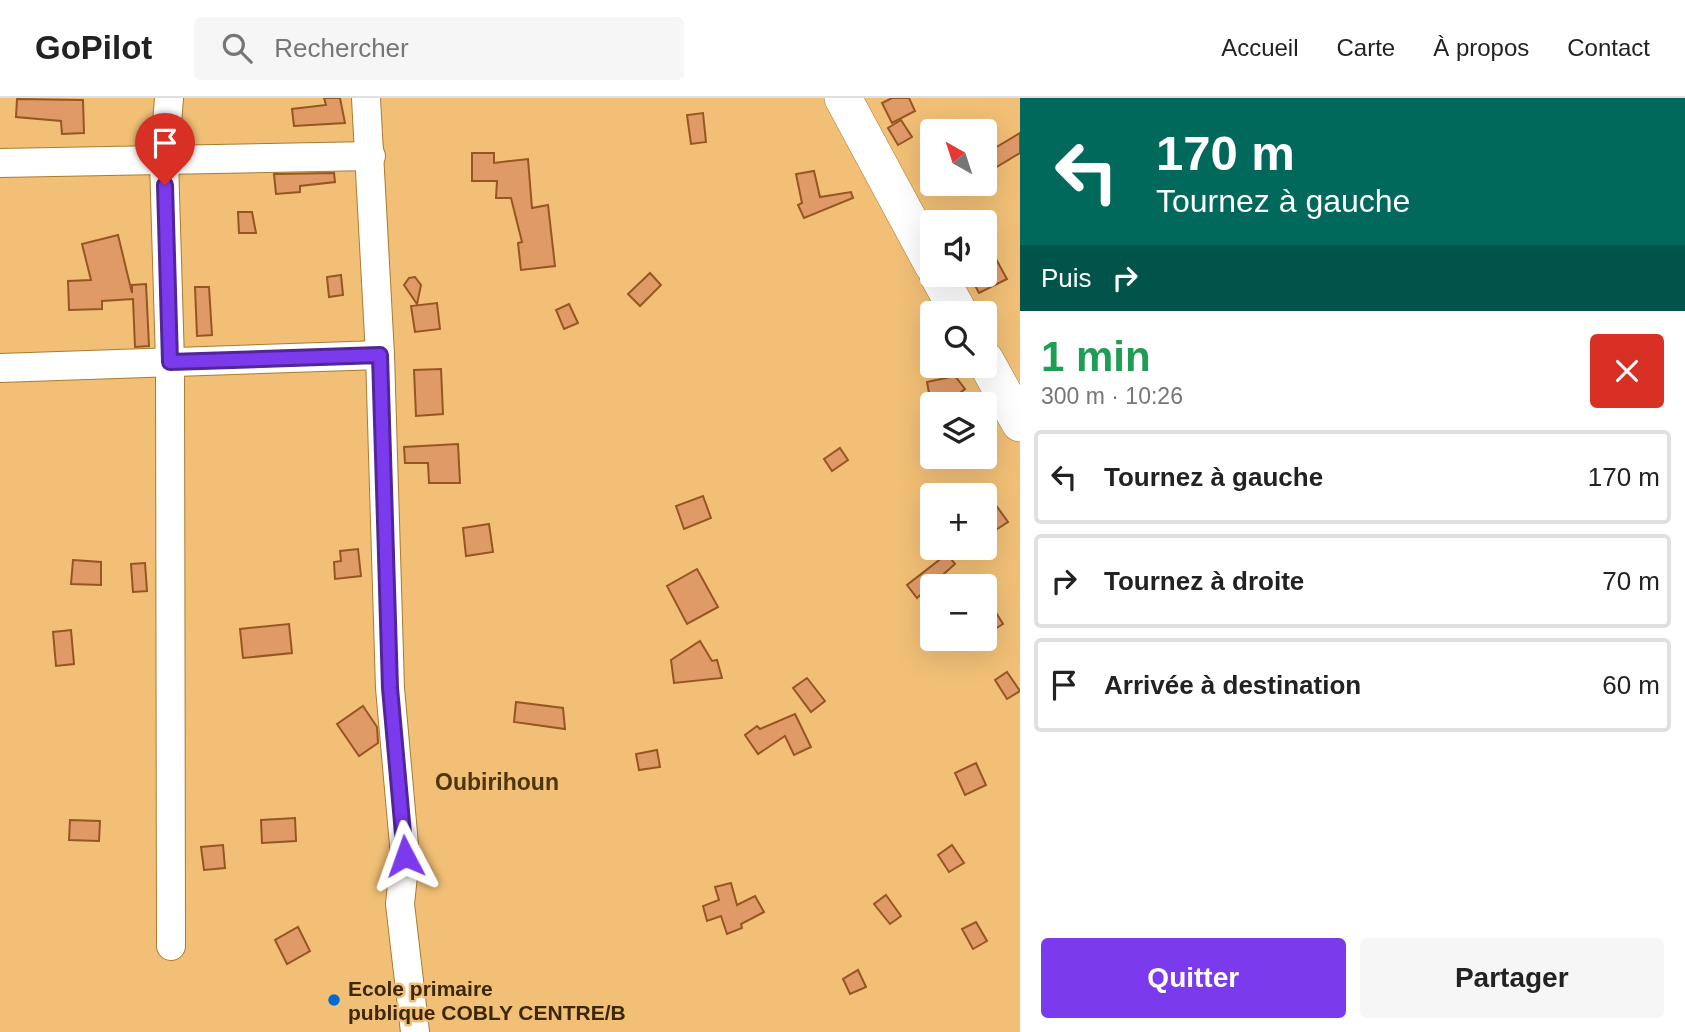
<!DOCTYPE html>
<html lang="fr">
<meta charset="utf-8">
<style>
body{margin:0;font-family:Helvetica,sans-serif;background:#f6f6f6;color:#222;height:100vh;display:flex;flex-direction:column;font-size:26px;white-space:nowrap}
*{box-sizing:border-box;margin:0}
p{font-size:23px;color:#767676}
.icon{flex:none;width:38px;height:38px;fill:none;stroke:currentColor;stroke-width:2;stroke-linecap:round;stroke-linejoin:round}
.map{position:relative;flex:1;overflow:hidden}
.drawer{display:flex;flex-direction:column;background:#fff;width:665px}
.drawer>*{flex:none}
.guide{background:#00695c;color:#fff;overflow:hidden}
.needle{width:46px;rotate:321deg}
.buttons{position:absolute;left:920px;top:21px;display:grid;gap:14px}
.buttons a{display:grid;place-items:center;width:77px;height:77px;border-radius:7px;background:#fff;box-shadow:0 7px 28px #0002;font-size:35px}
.pin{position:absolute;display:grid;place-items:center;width:60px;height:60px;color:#fff;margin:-72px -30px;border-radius:50% 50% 50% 0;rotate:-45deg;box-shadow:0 0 7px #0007}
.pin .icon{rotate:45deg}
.me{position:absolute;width:77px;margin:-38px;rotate:356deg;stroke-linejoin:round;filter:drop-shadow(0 0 5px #0008)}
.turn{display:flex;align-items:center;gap:24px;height:147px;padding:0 21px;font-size:32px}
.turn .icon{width:91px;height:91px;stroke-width:2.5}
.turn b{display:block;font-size:49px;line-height:60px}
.then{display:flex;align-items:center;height:66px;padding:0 21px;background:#0003;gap:14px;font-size:26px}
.round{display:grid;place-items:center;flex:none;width:74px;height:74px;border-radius:7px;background:#f6f6f6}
.head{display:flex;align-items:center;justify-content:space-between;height:119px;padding:0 21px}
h1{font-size:42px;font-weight:600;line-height:52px;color:#1e9e55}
.button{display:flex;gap:14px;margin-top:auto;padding:14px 21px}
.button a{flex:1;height:80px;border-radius:7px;background:#7c3aed;color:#fff;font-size:28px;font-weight:600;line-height:80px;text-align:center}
.button a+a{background:#f6f6f6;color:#222}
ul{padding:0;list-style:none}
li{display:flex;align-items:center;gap:21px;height:94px;margin:0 14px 10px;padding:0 7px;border:4px solid #e0e0e0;border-radius:7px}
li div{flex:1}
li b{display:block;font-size:26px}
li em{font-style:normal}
header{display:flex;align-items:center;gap:42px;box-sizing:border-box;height:98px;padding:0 35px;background:#fff;border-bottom:2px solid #e0e0e0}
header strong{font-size:33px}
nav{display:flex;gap:38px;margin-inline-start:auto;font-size:24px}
.search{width:490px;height:63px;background:#f6f6f6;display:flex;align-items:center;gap:18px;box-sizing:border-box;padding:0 24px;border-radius:7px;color:#767676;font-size:26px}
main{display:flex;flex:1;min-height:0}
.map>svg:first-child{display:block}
.building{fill:#e09a68;stroke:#965622;stroke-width:2}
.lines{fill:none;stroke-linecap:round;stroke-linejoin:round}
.minor-casing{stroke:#aa7b31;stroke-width:30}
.major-casing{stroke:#aa7b31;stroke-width:38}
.minor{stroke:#fff;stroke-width:28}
.major{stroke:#fff;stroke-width:37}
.route-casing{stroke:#51269a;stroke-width:18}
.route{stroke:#7c3aed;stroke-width:12}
.poi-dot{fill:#006ad2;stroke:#f1bf76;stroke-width:2.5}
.labels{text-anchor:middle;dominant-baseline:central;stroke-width:5;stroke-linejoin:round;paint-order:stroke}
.poi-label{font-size:21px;font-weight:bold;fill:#3c2809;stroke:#f1bf76;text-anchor:start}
.neighbourhood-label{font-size:23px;font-weight:bold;fill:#4c340b;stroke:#f1bf76}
</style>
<header>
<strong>GoPilot</strong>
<div class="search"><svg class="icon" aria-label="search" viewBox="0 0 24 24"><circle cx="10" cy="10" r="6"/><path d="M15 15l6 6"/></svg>Rechercher</div>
<nav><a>Accueil</a><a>Carte</a><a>À propos</a><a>Contact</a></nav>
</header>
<main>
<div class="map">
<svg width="1020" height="934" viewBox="0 0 1020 934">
<rect width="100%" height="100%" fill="#f1bf76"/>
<g class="building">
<polygon points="324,0 340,0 345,25 294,28 292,11 326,7"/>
<polygon points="892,0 909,0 915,13 892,25 882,5"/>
<polygon points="17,1 83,2 84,35 62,36 61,23 16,19"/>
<polygon points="703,15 706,44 691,46 687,17"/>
<polygon points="901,22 912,39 898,47 888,30"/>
<polygon points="1020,35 1020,55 985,76 985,56"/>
<polygon points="472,55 494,55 494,65 528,61 532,110 548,107 555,168 521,172 518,145 522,144 511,100 496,100 497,83 472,83"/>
<polygon points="814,73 820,99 851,94 853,100 804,120 798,107 802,105 796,76"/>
<polygon points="334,75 335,84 300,88 300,94 276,96 274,76"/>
<polygon points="238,114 252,114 256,135 239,135"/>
<polygon points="118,137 132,195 132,187 146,186 149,248 135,249 133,201 102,203 102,211 69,212 68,183 91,182 82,146"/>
<polygon points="985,141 1007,181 979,195 972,182 985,177"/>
<polygon points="650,175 661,187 640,208 628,196"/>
<polygon points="341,177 343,197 329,199 327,179"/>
<polygon points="415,179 421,187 417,206 404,187 409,180"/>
<polygon points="195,189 209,189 212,237 197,238"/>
<polygon points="437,205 440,231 415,234 411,208"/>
<polygon points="569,206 578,225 564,231 556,212"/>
<polygon points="441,271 443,316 416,318 414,272"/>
<polygon points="955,278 965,291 952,301 955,306 931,306 927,284"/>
<polygon points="458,346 460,385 429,385 428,365 405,365 404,349"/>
<polygon points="840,350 848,362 832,373 824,361"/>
<polygon points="985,392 1008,424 985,439"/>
<polygon points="703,398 711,420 684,431 676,408"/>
<polygon points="489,426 493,454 466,458 463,430"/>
<polygon points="358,451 361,478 335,481 334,464 341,463 340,453"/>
<polygon points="947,456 955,466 917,500 907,487"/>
<polygon points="73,462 101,464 101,487 71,486"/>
<polygon points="145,465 147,493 133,494 131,466"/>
<polygon points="697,471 718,509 687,526 667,488"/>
<polygon points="985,497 1003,526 985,537"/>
<polygon points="289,526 292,555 243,560 240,531"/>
<polygon points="71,532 74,566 56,568 53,534"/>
<polygon points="700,543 712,563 717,562 722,580 674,585 671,562"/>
<polygon points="1007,574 1020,593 1007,601 995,582"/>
<polygon points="807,580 825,603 811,614 793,590"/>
<polygon points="516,604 563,610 565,631 514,624"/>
<polygon points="363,608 377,629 378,645 359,658 337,626"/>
<polygon points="795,616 811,649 794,657 785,638 758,656 745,637 757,628 760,631"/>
<polygon points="657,652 660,669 639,672 636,656"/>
<polygon points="976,665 986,687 965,697 955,675"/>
<polygon points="295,720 296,743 262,745 261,722"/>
<polygon points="70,722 100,723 99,743 69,742"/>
<polygon points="223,747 225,770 204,772 201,749"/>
<polygon points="952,747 964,765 949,774 938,757"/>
<polygon points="731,785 737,807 755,798 764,814 741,826 742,830 727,836 721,818 707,823 703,808 719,802 715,789"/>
<polygon points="886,797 901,818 890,826 874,806"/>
<polygon points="976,824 987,843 973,851 962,831"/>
<polygon points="298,829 310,853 287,866 275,842"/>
<polygon points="858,872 866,889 850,896 843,881"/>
</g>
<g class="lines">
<g class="minor-casing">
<g id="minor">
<polyline points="169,0 164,62 170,264 171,848"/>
<polyline points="366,0 380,257 390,590 405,758 400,806 415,934"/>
<polyline points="0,65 371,58"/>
<polyline points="0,270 380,257"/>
</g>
</g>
<g class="major-casing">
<g id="major">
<polyline points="843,0 933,167"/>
<polyline points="938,177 959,215"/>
<polyline points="985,262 1020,325"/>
</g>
</g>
<use href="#minor" class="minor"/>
<use href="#major" class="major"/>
</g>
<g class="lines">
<g class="route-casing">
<polyline id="route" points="165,87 170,264 380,257 390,590 405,758"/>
</g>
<use href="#route" class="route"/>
</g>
<circle class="poi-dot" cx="334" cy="902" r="7"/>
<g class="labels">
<g class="poi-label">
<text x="348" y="890">Ecole primaire<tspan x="348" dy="24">publique COBLY CENTRE/B</tspan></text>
</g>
<g class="neighbourhood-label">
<text x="497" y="684">Oubirihoun</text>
</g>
</g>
</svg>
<div class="buttons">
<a><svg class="needle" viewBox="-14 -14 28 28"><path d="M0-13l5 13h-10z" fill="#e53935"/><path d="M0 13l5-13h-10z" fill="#767676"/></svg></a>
<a><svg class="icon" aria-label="sound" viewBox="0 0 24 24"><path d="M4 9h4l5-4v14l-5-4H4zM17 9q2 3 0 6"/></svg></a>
<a><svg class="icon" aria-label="search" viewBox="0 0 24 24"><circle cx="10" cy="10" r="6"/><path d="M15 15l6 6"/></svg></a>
<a><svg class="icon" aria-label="layers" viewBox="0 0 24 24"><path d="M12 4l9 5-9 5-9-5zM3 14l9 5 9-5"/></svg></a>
<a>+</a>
<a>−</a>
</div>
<div class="pin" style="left:165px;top:87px;background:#d93025"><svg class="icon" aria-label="arrive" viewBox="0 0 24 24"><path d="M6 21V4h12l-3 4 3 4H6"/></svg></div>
<svg class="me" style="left:405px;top:758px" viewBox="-20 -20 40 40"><path d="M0-17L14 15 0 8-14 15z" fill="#7c3aed" stroke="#fff" stroke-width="4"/></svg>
</div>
<section class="drawer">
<div class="guide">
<div class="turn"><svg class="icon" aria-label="left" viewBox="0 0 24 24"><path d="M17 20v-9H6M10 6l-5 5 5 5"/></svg><div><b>170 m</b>Tournez à gauche</div></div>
<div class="then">Puis<svg class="icon" aria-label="right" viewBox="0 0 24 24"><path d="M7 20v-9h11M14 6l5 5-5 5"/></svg></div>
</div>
<div class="head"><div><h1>1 min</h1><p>300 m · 10:26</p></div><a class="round" style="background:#d93025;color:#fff"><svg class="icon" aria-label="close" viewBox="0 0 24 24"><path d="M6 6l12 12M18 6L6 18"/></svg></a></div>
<ul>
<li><svg class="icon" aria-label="left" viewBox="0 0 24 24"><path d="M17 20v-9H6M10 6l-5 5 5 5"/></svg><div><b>Tournez à gauche</b></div><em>170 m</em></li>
<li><svg class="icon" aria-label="right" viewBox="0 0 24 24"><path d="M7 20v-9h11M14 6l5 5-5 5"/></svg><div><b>Tournez à droite</b></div><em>70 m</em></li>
<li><svg class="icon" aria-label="arrive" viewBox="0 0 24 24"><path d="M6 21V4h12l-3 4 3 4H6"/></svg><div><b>Arrivée à destination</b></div><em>60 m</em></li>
</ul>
<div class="button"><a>Quitter</a><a>Partager</a></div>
</section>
</main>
